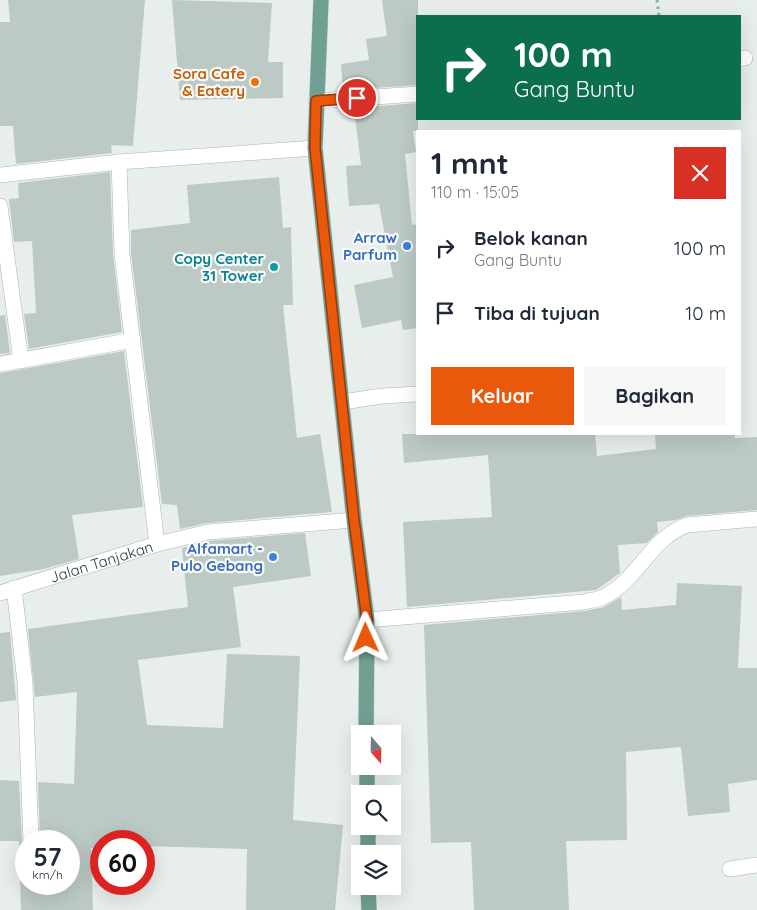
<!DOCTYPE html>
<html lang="id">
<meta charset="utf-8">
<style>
body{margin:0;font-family:Quicksand,sans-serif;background:#f6f6f7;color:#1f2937;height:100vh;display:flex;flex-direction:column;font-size:19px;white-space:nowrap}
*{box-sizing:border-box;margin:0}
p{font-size:16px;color:#747a83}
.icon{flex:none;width:28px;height:28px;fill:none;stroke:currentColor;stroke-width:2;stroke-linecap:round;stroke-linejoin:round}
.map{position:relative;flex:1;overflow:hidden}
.sheet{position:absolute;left:416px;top:130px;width:325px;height:305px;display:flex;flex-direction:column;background:#fff;border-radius:0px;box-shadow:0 5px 20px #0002}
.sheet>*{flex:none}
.guide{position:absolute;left:416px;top:15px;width:325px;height:105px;border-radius:0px;box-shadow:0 5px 20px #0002;background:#0b6e4f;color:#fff;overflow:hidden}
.needle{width:32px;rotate:160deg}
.controls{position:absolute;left:351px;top:725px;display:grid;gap:10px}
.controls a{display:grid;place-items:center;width:50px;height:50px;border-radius:0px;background:#fff;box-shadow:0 5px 20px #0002;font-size:25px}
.speed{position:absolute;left:15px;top:830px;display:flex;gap:10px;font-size:25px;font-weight:700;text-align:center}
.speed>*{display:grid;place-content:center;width:65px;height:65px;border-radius:50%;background:#fff;box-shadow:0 5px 20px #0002;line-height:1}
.speed small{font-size:12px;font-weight:400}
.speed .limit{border:8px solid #d22;background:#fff;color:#111}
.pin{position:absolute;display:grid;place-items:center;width:42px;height:42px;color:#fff;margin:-21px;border:2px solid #fff;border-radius:50%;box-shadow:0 1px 5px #0007}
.me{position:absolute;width:55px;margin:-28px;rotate:359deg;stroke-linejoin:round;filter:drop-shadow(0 0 4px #0008)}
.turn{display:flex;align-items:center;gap:18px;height:105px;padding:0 15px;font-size:22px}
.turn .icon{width:65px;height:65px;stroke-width:2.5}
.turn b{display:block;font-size:35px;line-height:42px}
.round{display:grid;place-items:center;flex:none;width:52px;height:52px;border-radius:0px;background:#f6f6f7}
.summary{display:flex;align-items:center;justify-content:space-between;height:85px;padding:0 15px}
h1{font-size:30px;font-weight:700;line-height:38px}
.button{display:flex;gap:10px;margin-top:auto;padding:10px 15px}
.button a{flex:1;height:58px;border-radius:0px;background:#ea580c;color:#fff;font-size:20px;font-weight:700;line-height:58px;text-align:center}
.button a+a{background:#f6f6f7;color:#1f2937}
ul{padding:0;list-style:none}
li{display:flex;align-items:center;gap:15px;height:65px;padding:0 15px}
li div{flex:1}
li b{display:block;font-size:19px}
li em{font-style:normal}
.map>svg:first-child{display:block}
.building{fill:#bcc9c4}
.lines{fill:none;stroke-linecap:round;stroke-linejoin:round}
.minor-casing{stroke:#aab6b2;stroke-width:16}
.primary-casing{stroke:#c3c9c7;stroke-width:16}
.path{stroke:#8aaea3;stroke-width:3;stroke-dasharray:2.5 4;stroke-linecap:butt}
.minor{stroke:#fff;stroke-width:15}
.primary{stroke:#709f93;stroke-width:15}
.route-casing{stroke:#983908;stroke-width:12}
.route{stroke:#ea580c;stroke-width:9}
.food-dot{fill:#e8710a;stroke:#f7faf9;stroke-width:2}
.shop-dot{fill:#3f7fe0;stroke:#f7faf9;stroke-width:2}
.culture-dot{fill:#0f9aa8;stroke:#f7faf9;stroke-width:2}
.labels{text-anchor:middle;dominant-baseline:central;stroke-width:4.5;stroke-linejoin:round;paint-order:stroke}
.food-label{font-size:15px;font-weight:bold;fill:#c56008;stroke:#f7faf9;text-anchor:end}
.shop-label{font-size:15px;font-weight:bold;fill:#366cbe;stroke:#f7faf9;text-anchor:end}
.culture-label{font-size:15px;font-weight:bold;fill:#0d838f;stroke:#f7faf9;text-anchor:end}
.street-label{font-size:15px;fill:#273f38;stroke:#f7faf9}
</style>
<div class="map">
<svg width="757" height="910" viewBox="0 0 757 910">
<rect width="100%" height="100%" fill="#e7eeeb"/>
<g class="building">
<polygon points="8,0 145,0 133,146 111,145 112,153 16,164 13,126 0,126 0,22 10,22"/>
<polygon points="172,0 272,3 268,62 283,62 283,98 180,100"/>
<polygon points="382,0 418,0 418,85 343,90 341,64 369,60 366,39 387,36"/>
<polygon points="418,103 418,131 413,131 416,152 405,154 412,225 418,224 418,328 403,330 401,320 362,328 354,285 393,277 379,204 349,206 346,166 361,165 354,108"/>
<polygon points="110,172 113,254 122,332 29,349 24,314 36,313 32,241 14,242 9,199 19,198 18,183"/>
<polygon points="279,177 283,228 291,227 293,305 283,305 297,438 320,434 332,512 207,523 180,529 177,505 162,504 131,253 131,230 190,223 187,185"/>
<polygon points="5,315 10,353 0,354 0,316"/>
<polygon points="124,351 143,507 72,515 79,559 44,569 0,576 0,373"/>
<polygon points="402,434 595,434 597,456 656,449 655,435 735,434 735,438 757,437 757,510 686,516 676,520 657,522 658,532 647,543 618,545 620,573 596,590 407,607 403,522 492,517 488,455 404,463"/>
<polygon points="305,533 311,576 233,587 241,647 138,660 147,725 223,728 227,654 300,656 293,820 343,825 335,910 246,910 247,849 144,846 144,841 101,841 101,848 91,848 93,910 21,910 19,841 0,841 0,780 19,781 22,841 26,849 26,884 69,884 69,841 40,841 38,782 74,784 77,692 35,697 28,629 188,607 182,548 209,541"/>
<polygon points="677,583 742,586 738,668 757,668 757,780 728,784 730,812 688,816 681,747 626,752 627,840 566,841 569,910 474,910 471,842 431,843 424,625 585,611 604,607 621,597 622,610 676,605"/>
<polygon points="10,632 16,700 0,702 0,633"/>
</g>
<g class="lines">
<g class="minor-casing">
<g id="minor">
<polyline points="740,59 745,58"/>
<polyline points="316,101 418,94"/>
<polyline points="119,162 122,254 157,544"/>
<polyline points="0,175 119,162 315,148"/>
<polyline points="0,206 21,361"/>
<polyline points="0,364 133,340"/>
<polyline points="342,402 382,396 418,394"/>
<polyline points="14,588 25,682 31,841"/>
<path id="s1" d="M0,593L157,544L208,532L354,520"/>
<path d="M367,620L584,602C590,600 598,600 603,597C638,581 650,538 687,525L757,519"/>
<polyline points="730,869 757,865"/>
</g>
</g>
<g class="primary-casing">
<g id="primary">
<polyline points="321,0 315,148 354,520 367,620 366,734"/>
<polyline points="367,766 367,794"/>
<polyline points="368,826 368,854"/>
<polyline points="368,886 369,910"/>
</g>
</g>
<polyline class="path" points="657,0 659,16"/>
<use href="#minor" class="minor"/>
<use href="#primary" class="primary"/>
</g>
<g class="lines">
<g class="route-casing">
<polyline id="route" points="357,98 316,101 315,148 354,520 367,620 366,638"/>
</g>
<use href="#route" class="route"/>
</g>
<circle class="food-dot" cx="255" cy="82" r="5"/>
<g class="shop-dot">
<circle cx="407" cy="246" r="5"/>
<circle cx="273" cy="557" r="5"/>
</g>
<circle class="culture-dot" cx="274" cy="267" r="5"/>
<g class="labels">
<g class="food-label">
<text x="245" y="73">Sora Cafe<tspan x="245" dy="17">&amp; Eatery</tspan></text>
</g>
<g class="shop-label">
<text x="397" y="237">Arraw<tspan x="397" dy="17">Parfum</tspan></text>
<text x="263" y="548">Alfamart -<tspan x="263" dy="17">Pulo Gebang</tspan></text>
</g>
<g class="culture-label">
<text x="264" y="258">Copy Center<tspan x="264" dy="17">31 Tower</tspan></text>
</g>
<g class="street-label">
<text stroke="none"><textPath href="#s1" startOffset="106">Jalan Tanjakan</textPath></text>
</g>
</g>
</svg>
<div class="controls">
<a><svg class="needle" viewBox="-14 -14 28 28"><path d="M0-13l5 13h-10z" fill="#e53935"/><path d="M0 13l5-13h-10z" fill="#747a83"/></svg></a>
<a><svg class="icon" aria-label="search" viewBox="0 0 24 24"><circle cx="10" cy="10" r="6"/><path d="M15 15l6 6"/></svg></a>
<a><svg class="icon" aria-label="layers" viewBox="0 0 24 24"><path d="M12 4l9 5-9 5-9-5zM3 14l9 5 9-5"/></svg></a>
</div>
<div class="speed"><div>57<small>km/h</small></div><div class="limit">60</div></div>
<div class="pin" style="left:357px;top:98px;background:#d93025"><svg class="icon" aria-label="arrive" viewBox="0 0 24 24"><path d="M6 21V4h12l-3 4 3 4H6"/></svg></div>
<svg class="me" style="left:366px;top:638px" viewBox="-20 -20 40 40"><path d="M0-17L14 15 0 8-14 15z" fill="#ea580c" stroke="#fff" stroke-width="4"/></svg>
<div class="guide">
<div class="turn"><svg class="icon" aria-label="right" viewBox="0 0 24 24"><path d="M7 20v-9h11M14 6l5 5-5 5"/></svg><div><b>100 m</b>Gang Buntu</div></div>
</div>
<section class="sheet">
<div class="summary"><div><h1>1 mnt</h1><p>110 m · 15:05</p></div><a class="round" style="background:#d93025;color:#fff"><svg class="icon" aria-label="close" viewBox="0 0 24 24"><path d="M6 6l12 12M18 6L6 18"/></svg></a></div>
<ul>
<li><svg class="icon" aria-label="right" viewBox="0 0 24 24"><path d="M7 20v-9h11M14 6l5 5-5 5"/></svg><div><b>Belok kanan</b><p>Gang Buntu</p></div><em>100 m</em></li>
<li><svg class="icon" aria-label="arrive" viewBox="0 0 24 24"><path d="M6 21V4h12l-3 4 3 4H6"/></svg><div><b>Tiba di tujuan</b></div><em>10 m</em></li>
</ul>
<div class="button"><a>Keluar</a><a>Bagikan</a></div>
</section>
</div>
